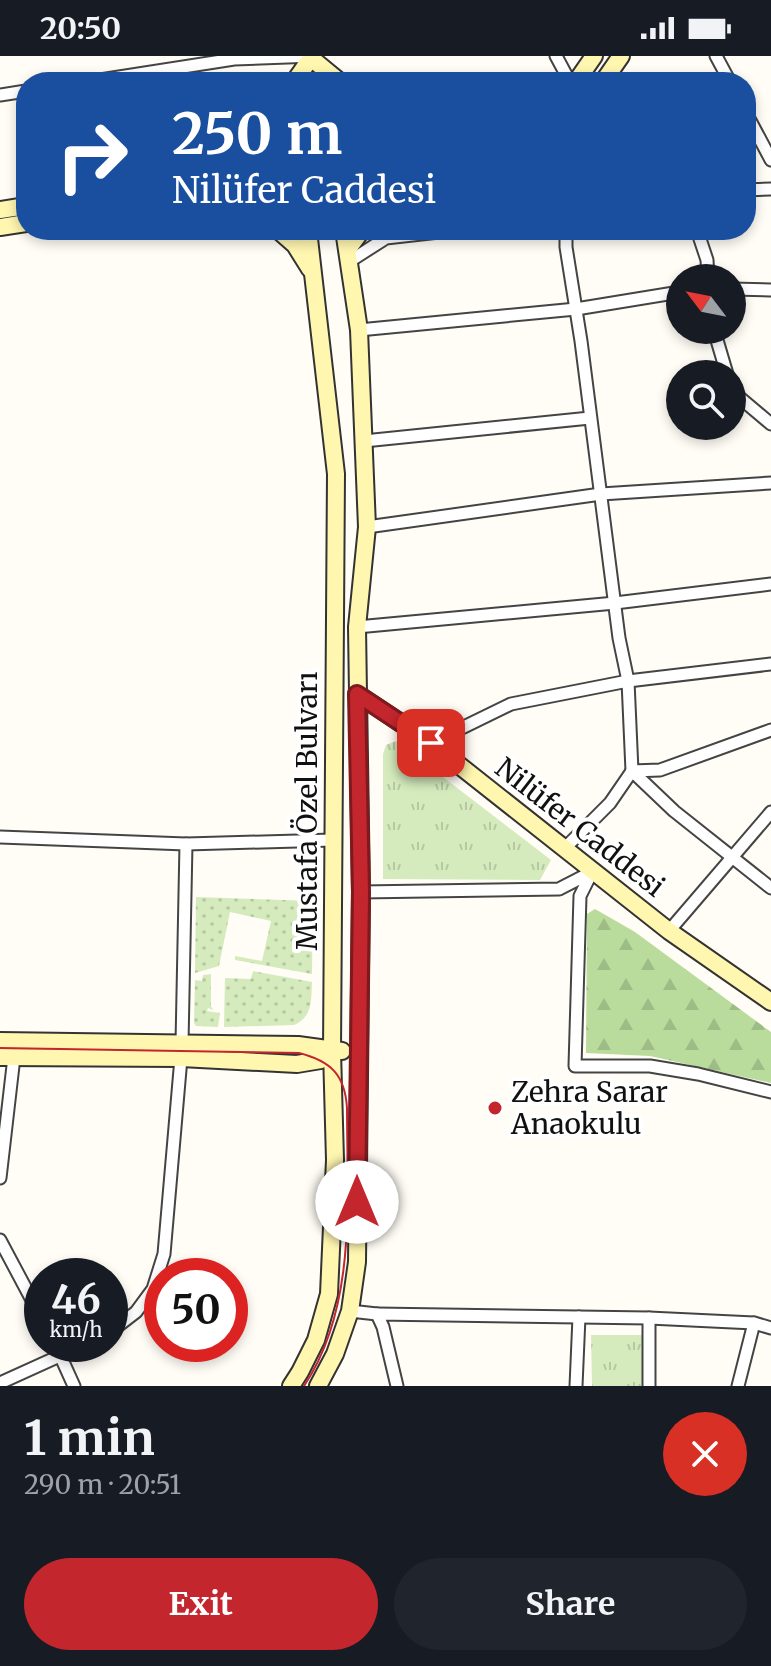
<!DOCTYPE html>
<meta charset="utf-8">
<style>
body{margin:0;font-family:Merriweather,serif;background:#20242c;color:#f1f3f6;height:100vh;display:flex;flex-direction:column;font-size:30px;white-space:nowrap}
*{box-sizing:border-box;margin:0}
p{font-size:26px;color:#9ea1a6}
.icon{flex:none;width:44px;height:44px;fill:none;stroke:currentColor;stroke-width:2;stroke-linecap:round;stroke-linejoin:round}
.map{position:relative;height:1330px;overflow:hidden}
.sheet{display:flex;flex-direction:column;background:#171b24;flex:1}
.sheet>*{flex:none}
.hud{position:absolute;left:16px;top:16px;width:740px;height:168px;border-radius:32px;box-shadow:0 4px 12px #0003;background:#1a4fa0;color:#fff;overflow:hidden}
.needle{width:52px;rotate:302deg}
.tools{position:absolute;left:666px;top:208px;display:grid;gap:16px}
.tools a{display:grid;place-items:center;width:80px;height:80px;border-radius:50%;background:#171b24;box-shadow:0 4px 12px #0003;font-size:40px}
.speed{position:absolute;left:24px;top:1202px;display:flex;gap:16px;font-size:40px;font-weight:700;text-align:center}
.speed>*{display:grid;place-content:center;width:104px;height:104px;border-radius:50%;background:#171b24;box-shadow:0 4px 12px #0003;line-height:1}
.speed small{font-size:20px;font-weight:400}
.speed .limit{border:12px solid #d22;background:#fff;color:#111}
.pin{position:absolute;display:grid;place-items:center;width:68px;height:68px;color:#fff;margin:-34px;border-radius:16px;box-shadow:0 4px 12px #0006}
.me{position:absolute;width:88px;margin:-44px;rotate:0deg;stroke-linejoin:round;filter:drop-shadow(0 0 6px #0008)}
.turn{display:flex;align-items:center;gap:28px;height:168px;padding:0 24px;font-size:36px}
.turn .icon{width:104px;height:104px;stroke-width:2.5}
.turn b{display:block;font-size:56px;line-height:68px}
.round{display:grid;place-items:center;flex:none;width:84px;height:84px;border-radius:42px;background:#20242c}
.headline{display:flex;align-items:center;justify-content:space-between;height:136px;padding:0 24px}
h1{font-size:48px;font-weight:700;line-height:60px}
.action{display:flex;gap:16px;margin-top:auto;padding:16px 24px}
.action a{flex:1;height:92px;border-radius:48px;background:#c4262e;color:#fff;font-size:32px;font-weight:700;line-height:92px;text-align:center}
.action a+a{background:#20242c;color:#f1f3f6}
.status{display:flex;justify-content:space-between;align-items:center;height:56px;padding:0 40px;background:#171b24;direction:ltr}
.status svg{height:22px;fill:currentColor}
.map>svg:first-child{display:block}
.grass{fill:url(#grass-dots)}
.forest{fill:url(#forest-firs)}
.park{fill:url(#park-tufts)}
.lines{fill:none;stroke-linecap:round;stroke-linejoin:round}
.street-casing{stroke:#444;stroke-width:15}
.secondary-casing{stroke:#333;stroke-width:20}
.street{stroke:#fff;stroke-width:11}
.secondary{stroke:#fff6b0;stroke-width:16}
.tram{stroke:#c4262e;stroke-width:2}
.route-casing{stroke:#7f191e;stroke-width:20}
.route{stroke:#c4262e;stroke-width:14}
.poi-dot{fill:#c4262e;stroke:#fff;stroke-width:3}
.labels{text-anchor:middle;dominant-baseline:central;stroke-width:8;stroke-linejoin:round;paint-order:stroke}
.street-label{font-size:28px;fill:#111;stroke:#fff}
.poi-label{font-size:28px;fill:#111;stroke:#fff;text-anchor:start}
</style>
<div class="status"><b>20:50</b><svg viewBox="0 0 49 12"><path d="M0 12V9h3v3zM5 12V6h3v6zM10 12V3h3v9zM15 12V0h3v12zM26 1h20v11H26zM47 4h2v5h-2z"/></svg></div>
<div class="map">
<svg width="771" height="1330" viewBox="0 0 771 1330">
<defs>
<pattern id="grass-dots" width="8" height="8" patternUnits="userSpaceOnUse" patternTransform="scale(2)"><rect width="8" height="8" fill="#d5ebbd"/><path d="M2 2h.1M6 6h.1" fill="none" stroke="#b6c8a1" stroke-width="1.8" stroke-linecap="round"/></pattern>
<pattern id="forest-firs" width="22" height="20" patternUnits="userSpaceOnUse" patternTransform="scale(2)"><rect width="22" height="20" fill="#b9dc9c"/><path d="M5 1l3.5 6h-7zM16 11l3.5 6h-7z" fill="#9ebc85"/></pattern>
<pattern id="park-tufts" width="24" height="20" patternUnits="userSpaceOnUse" patternTransform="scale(2)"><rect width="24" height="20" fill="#d5ebbd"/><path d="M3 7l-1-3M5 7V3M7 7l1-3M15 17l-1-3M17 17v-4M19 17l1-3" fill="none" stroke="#b6c8a1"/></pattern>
</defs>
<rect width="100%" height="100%" fill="#fffdf5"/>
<g class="grass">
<polygon points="196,841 313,845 312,918 235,904 235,900 262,905 271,865 230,856 219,910 195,917"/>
<path d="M253,915L312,926C311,944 313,961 294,969L224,971L225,922L251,923Z"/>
<polygon points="211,918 211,950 213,954 208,952 207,955 220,957 218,971 196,970 194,967 195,924 202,925 203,919"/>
</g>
<polygon class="forest" points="595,853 635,876 771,976 771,1027 650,1000 586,997 587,858"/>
<g class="park">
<polygon points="396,685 551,804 540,824 383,823 383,698 386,689"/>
<polygon points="591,1279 644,1279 645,1330 592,1330"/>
</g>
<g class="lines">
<g class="street-casing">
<g id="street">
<polyline points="556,0 570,26"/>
<polyline points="716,0 730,26"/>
<polyline points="87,26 234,3 315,0"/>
<polyline points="0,39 26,35"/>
<polyline points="746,57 771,104"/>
<polyline points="746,134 771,133"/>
<polyline points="566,174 566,191 581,285 619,582 628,625 632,715 660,714 771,674"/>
<polyline points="697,174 707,204 708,222"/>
<polyline points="350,205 386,182 457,174"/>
<polyline points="732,233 771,234"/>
<polyline points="359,274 576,253 680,236"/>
<polyline points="714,274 727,318"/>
<polyline points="732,333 733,336 771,368"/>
<polyline points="364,385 590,362"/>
<polyline points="367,471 601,438 771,427"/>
<polyline points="357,571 615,547 771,528"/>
<polyline points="431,687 511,648 628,625 771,608"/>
<polyline points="0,781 186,788 333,784"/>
<polyline points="564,793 610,747 632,715 674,755 771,832"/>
<polyline points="361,836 559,833 592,816 580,840 575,1010 650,1010 698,1018 771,1036"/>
<polyline points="669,875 771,756"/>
<polyline points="182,987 186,788"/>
<polyline points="0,1122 14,1001"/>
<polyline points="0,1184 42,1263"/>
<polyline points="350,1255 377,1258"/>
<polyline points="110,1276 136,1256 153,1233 164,1198 181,1002"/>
<polyline points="55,1288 74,1330"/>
<polyline points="0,1327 86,1288"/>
<polyline points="397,1330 383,1271 377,1258 649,1262 754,1267 771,1272"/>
<polyline points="576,1330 579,1261"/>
<polyline points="649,1330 649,1262"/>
<polyline points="738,1330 754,1267"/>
</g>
</g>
<g class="secondary-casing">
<g id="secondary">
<polyline points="311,2 340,26"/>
<polyline points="294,26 311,2"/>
<polyline points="576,26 594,0"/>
<polyline points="603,26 621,0"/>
<polyline points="0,154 26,150"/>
<polyline points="0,171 26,167"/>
<polyline points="278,174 295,189 310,213"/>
<polyline points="348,193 362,174"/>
<polyline points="357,638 431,687 669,875 771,946"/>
<polyline points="0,985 298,989 342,995"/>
<polyline points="0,1001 181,1002 297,1008 321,1004 332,995"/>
<polyline points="291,1330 300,1316 316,1284 329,1238 335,1104 332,995 336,418 308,174"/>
<polyline points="318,1330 335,1298 350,1255 357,1206 361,836 357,571 367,471 359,274 344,174"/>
</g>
</g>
<use href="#street" class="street"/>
<use href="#secondary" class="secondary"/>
<path class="tram" d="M0,992L299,997C331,1005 345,1019 347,1052C347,1143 357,1251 304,1330"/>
</g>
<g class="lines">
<g class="route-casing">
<polyline id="route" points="357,1146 361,836 357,638 431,687"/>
</g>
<use href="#route" class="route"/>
</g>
<circle class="poi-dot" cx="495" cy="1052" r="8"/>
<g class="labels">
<g class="street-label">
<text transform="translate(307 755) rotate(-90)">Mustafa Özel Bulvarı</text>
<text transform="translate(580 771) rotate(38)">Nilüfer Caddesi</text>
</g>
<g class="poi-label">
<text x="511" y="1036">Zehra Sarar<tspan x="511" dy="32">Anaokulu</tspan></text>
</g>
</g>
</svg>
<div class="tools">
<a><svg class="needle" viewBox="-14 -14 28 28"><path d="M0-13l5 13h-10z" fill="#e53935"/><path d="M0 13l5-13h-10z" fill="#9ea1a6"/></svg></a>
<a><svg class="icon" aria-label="search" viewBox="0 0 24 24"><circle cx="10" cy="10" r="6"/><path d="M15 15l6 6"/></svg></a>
</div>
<div class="speed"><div>46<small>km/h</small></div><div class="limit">50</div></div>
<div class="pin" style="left:431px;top:687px;background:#d93025"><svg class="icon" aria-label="arrive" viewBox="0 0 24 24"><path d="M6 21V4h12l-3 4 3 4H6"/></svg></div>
<svg class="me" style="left:357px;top:1146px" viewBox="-20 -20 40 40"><circle r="19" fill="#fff"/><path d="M0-13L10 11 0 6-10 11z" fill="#c4262e"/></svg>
<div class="hud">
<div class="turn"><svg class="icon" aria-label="right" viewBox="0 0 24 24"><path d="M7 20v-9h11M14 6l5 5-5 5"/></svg><div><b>250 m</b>Nilüfer Caddesi</div></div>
</div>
</div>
<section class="sheet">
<div class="headline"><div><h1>1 min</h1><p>290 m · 20:51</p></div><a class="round" style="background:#d93025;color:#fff"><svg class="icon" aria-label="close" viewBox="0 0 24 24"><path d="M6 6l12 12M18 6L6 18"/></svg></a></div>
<div class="action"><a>Exit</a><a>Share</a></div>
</section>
